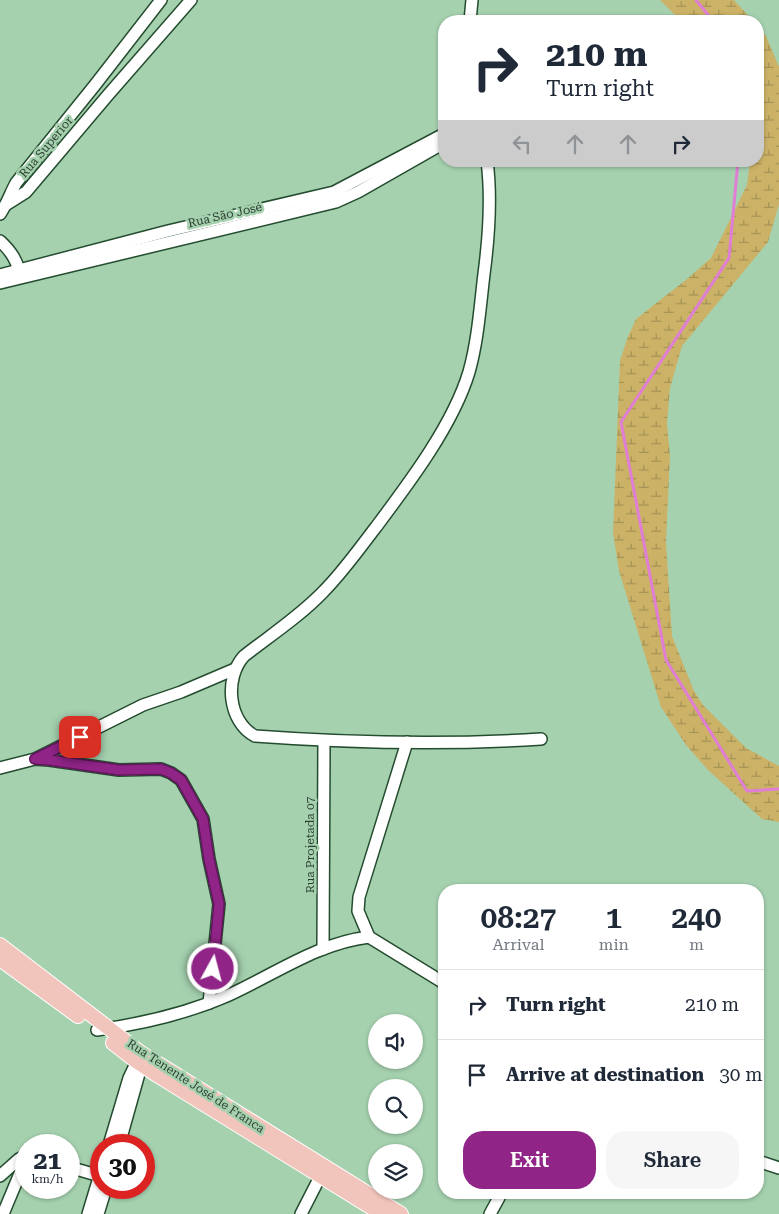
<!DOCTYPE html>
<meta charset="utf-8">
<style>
body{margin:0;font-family:"Roboto Serif",serif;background:#f6f6f7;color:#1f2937;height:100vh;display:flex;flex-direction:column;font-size:19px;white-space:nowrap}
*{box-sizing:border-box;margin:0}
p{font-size:16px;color:#747a83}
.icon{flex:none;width:28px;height:28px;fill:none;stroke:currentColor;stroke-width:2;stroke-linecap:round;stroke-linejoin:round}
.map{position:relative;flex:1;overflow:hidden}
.side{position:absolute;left:438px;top:884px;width:326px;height:315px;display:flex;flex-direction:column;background:#fff;border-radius:20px;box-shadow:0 1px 4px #0004}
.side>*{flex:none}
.hud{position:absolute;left:438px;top:15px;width:326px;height:152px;border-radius:20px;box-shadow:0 1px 4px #0004;background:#fff;color:#1f2937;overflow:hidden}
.tools{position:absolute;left:368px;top:1014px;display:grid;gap:10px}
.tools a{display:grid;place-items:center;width:55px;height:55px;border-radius:50%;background:#fff;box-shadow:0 1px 4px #0004;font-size:25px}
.speed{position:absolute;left:15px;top:1134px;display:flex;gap:10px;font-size:25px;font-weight:700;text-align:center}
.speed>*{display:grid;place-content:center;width:65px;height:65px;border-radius:50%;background:#fff;box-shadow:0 1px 4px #0004;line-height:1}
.speed small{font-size:12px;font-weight:400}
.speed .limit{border:8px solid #d22;background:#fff;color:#111}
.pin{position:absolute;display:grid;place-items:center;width:42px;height:42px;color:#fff;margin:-21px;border-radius:10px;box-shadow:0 2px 8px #0006}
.me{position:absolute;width:55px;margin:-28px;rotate:7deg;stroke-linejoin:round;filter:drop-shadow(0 0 4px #0008)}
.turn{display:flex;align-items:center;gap:18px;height:105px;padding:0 25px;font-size:22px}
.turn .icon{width:65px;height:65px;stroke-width:2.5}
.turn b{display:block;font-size:35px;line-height:42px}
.lanes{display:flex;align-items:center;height:48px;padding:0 25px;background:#0003;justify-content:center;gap:25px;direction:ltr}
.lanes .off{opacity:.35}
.eta{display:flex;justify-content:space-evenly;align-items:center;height:85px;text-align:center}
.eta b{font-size:30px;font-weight:600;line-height:35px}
.cta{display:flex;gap:10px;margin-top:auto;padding:10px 25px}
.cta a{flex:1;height:58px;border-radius:20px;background:#902487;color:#fff;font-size:20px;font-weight:600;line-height:58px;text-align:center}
.cta a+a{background:#f6f6f7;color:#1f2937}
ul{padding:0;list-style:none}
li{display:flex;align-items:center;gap:15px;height:70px;padding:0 25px;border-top:1px solid #e0e1e3}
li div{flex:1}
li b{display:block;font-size:19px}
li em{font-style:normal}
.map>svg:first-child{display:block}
.wetland{fill:url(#wetland-marsh)}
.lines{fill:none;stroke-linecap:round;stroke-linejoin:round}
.stream{stroke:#e07ed5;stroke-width:3}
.minor-casing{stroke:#244c2f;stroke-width:14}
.major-casing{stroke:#fff;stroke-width:16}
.minor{stroke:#fff;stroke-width:11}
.major{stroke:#f2c5bc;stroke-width:14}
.route-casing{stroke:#5e1758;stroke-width:12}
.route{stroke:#902487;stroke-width:9}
.labels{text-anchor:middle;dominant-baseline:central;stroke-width:5;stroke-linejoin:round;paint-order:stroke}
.street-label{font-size:12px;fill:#2e4032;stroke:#a5d1af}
</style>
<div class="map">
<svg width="779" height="1214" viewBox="0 0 779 1214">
<defs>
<pattern id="wetland-marsh" width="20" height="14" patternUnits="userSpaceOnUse" patternTransform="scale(1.25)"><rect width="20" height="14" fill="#cbb267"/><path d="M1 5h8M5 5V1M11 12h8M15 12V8" fill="none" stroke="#a59255"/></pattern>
</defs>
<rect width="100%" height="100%" fill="#a5d1af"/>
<g class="wetland">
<polygon points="660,0 734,0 753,21 681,21"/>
<polygon points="758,26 766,36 779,67 779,204 768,242 682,346 670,388 667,423 670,456 666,542 672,636 694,691 703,705 746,748 779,766 779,822 762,819 708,770 686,745 661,707 619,571 613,533 620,361 627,339 636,319 687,279 711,258 747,185 750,161 758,161"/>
</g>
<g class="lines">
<g class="stream">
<polyline points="696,0 713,21"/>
<polyline points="738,161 729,258 621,422 666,660 747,791 779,789"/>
</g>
<g class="minor-casing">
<g id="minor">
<polyline points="470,21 472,0"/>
<path d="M487,161C492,199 489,236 484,274C480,307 478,340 469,372C453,425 409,483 376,527C359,549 343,572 323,592C300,616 271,635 244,656C224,678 228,722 255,736C350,743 446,745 541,739"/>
<polyline points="7,204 26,192 108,95 191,0"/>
<path d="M0,214C7,204 10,194 16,183L95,85L161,0"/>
<path d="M0,241C12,252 17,261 21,277"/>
<polyline points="0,275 168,231 334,192 444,134"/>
<polyline points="0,283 336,202 358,192 444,143"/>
<polyline points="37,758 143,705 181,692 235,669"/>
<polyline points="0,768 35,759 49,760 119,770 161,769 171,773 181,780 203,819 209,859 219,904 209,1003"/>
<polyline points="369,937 358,911 359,897 407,742"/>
<polyline points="369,937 444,983"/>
<polyline points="323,949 324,741"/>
<path d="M97,1030C142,1024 188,1013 229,995C275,974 318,943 369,937"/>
<polyline points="109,1145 129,1078 140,1055"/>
<polyline points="119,1145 140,1070"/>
<polyline points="758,1161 779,1168"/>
<polyline points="69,1167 100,1176"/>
<polyline points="0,1176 19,1159 26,1156"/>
<polyline points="3,1214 26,1159"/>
<polyline points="88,1214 101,1171"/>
<polyline points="98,1214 106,1188"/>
<polyline points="301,1214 324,1169"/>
<polyline points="490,1214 502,1192"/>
</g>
</g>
<g class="major-casing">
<g id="major">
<polyline points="0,945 141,1053 401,1214"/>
<polyline points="0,959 78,1016"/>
<polyline points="113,1043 136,1061 157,1075 382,1214"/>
</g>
</g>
<use href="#minor" class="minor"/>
<use href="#major" class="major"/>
</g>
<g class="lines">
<g class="route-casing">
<polyline id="route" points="80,737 35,759 49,760 119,770 161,769 171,773 181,780 203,819 209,859 219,904 213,969"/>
</g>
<use href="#route" class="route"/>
</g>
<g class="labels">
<g class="street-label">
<text transform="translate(46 147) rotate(-50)">Rua Superior</text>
<text transform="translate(225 215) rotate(-13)">Rua São José</text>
<text transform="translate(310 845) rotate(-90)">Rua Projetada 07</text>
<text transform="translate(196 1086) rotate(33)">Rua Tenente José de Franca</text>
</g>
</g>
</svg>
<div class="tools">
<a><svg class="icon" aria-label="sound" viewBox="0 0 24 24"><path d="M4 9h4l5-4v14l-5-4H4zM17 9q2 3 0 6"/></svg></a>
<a><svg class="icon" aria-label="search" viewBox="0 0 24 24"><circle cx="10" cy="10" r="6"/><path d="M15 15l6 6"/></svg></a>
<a><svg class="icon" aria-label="layers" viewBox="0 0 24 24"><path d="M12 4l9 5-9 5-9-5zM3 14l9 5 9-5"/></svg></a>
</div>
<div class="speed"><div>21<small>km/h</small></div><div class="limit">30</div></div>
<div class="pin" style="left:80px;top:737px;background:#d93025"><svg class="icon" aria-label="arrive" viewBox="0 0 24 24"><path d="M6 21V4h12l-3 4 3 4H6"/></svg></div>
<svg class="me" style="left:213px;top:969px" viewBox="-20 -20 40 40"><circle r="17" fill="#902487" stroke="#fff" stroke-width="3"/><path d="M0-11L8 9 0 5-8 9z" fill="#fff"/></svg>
<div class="hud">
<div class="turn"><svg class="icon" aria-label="right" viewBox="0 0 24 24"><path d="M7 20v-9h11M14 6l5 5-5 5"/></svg><div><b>210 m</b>Turn right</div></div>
<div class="lanes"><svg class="icon off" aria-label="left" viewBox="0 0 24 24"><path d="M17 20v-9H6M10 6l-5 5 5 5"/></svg><svg class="icon off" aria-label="ahead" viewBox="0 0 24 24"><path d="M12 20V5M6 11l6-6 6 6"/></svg><svg class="icon off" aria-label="ahead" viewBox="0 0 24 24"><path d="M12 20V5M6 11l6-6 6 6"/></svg><svg class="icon" aria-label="right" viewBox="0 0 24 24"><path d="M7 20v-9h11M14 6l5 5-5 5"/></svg></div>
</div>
<section class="side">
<div class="eta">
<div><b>08:27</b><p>Arrival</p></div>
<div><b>1</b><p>min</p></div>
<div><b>240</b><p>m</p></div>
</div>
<ul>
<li><svg class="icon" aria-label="right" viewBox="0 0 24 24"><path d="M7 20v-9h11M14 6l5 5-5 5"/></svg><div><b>Turn right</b></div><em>210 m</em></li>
<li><svg class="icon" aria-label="arrive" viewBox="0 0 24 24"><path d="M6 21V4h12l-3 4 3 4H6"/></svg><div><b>Arrive at destination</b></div><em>30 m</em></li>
</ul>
<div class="cta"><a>Exit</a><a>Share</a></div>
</section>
</div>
